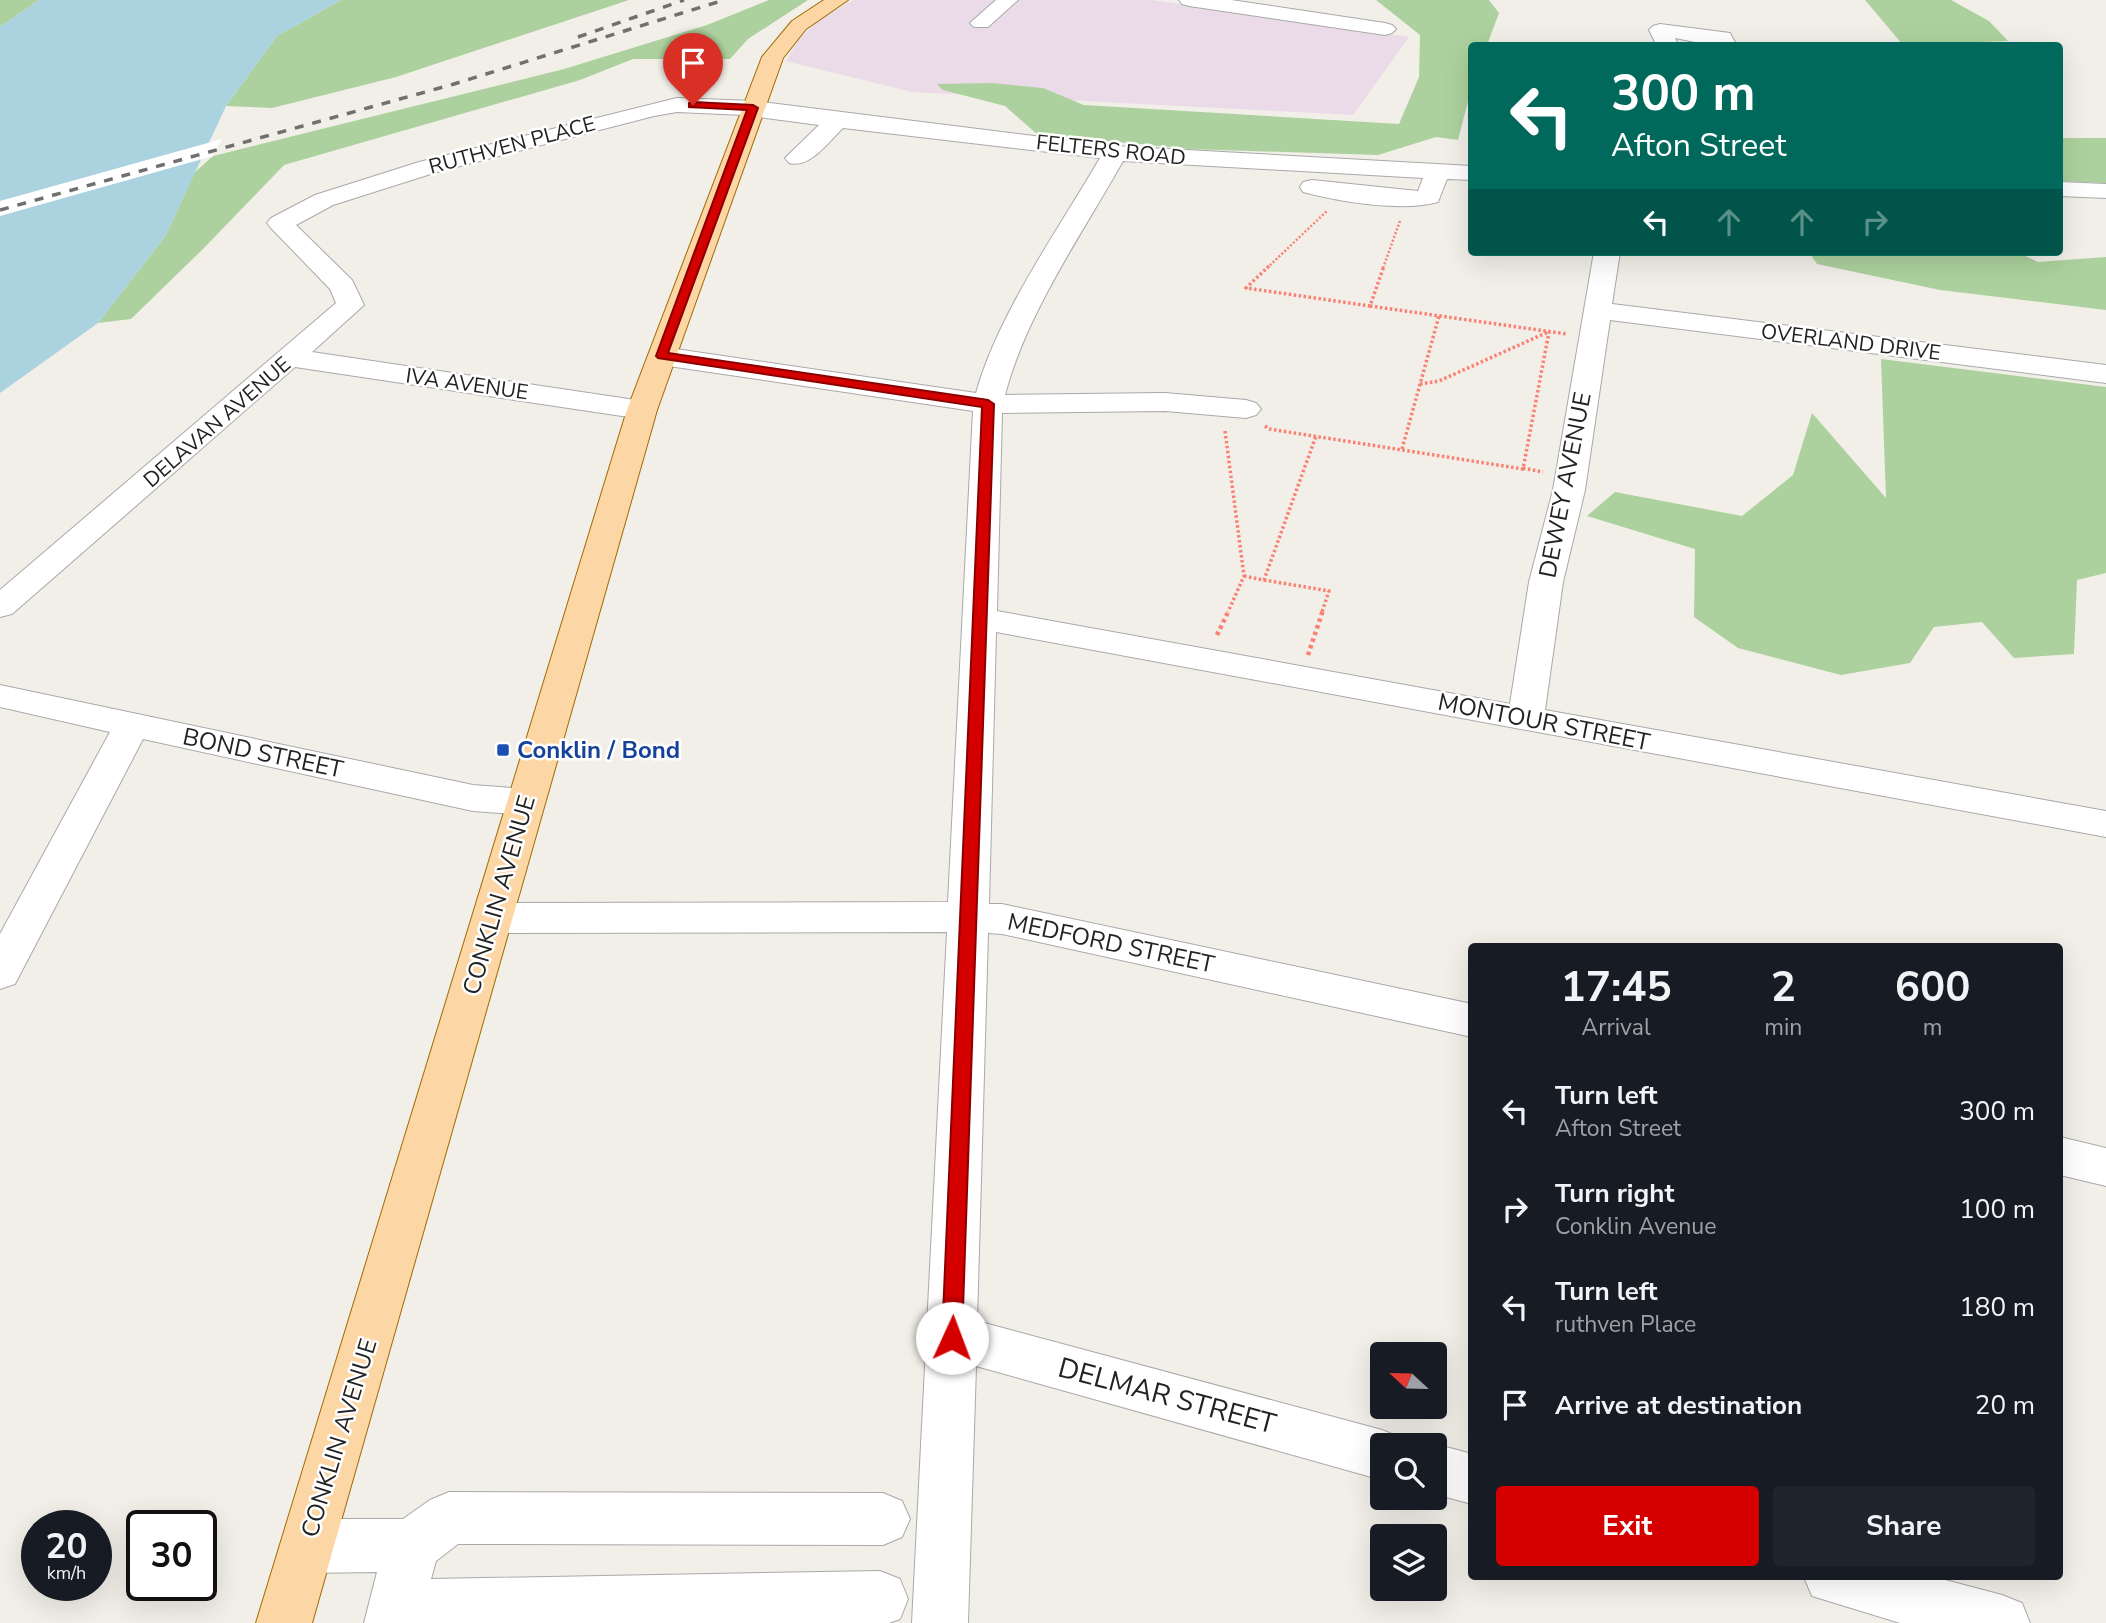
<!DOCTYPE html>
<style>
body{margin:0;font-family:"Nunito Sans",sans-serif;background:#20242c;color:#f1f3f6;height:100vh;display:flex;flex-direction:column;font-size:26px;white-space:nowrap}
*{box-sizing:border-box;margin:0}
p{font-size:23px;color:#9ea1a6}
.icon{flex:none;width:38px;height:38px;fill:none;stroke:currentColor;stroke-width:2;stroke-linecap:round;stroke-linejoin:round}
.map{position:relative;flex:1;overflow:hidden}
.drawer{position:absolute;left:1468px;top:943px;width:595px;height:637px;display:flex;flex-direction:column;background:#171b24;border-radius:7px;box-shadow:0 7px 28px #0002}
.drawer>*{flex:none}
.banner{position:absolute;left:1468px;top:42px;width:595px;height:214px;border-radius:7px;box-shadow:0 7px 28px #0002;background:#00695c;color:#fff;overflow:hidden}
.needle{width:46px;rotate:292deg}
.controls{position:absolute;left:1370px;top:1342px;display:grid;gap:14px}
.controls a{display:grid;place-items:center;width:77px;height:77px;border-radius:7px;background:#171b24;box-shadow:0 7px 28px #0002;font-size:35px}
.speed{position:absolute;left:21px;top:1510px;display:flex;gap:14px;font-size:35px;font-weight:700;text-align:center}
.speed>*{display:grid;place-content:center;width:91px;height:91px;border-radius:50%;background:#171b24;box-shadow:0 7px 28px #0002;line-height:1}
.speed small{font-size:18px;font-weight:400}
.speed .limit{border:4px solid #111;border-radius:10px;background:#fff;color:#111}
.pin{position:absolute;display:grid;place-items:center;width:60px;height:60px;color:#fff;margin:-72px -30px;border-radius:50% 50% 50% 0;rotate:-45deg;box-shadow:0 0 7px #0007}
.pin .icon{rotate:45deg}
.me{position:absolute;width:77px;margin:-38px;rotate:2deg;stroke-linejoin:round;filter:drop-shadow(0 0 5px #0008)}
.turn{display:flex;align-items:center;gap:24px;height:147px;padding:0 28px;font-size:32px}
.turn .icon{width:91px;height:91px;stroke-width:2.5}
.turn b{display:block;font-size:49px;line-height:60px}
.lanes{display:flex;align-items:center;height:66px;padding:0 28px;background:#0003;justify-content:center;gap:35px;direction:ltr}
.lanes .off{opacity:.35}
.eta{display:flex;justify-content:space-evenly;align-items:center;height:119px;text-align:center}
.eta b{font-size:42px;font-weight:700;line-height:49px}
.button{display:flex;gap:14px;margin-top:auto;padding:14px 28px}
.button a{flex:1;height:80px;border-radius:7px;background:#d40000;color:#fff;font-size:28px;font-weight:700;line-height:80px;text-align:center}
.button a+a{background:#20242c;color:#f1f3f6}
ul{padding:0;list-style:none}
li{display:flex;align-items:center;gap:21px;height:98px;padding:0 28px}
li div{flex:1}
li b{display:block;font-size:26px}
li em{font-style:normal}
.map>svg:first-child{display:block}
.industrial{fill:#ebdbe8}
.forest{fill:#add19e}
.water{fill:#aad3df}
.pier{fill:#fff}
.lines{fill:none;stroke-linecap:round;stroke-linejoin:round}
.minor-casing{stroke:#a9a9a9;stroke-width:2}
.major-casing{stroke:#a06b00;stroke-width:2}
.path-far2{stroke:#fa8072;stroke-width:2.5;stroke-dasharray:2 2;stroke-linecap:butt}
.path-far1{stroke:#fa8072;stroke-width:3.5;stroke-dasharray:2.5 2.5;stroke-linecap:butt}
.path{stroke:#fa8072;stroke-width:4.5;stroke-dasharray:3.5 3.5;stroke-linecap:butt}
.minor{fill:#fff;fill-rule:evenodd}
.major{fill:#fcd6a4;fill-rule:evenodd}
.rail{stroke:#707070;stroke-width:3.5;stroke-dasharray:9 9;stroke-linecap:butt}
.route{fill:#d40000;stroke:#8a0000;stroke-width:2}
.transit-dot{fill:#1a4fb4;stroke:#fff;stroke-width:2.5}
.labels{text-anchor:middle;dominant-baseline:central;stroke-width:5;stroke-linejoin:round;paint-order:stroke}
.far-street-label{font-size:21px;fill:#222;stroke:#fff}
.street-label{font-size:24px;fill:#222;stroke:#fff}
.transit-label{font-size:24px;font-weight:bold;fill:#164399;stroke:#fff;text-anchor:start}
.near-street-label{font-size:28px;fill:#222;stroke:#fff}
</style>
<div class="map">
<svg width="2106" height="1623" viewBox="0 0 2106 1623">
<rect width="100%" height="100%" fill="#f2efe9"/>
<polygon class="industrial" points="853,0 1152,0 1409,37 1353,115 912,92 786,61 798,40 818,21"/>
<g class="forest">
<polygon points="0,0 39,0 0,27"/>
<polygon points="341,0 629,0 396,77 272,108 226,106 277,36"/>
<polygon points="769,0 808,0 748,39 730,59 633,59 580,80 284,165 204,248 131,319 98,323 166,235 195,172 213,156 564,69 707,25"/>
<polygon points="1376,0 1489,0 1499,13 1487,45 1472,46 1472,86 1458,140 1436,137 1378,155 1189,149 1037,134 1005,106 943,90 937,84 991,83 1043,88 1084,105 1399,124 1419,77 1420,35"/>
<polygon points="1865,0 1951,0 1989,21 2008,41 1903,45"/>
<polygon points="2060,138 2106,138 2106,183 2060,181"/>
<polygon points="1809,252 2017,252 2038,262 2106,257 2106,310 1940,290 1817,264"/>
<polygon points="1881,359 2106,387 2106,573 2077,580 2074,654 2014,658 1982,622 1934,627 1910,663 1841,675 1738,648 1694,617 1695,549 1587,516 1615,492 1742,516 1793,475 1812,413 1886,498"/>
</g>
<polygon class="water" points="39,0 341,0 277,36 226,106 166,235 98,323 0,393 0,27"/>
<polygon class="pier" points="222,139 213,156 0,216 0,201"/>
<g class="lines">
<g class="minor-casing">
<g id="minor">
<polygon points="996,0 1018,0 988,27 974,27 970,23"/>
<polygon points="1179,0 1231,0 1385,23 1392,25 1396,29 1392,33 1385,35 1189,6 1182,4"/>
<polygon points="1660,24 1730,33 1737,46 1715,46 1675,38 1679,46 1657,46 1649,30 1653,26"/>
<path d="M677,98L753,101L1115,146L1472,166V180L1447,179L1438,202C1401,212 1341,202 1303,192L1300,187L1303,182L1312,180L1418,191L1423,178L1123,161C1082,234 1026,314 1005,395L1165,393L1246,400L1256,403L1261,409L1256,415L1246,418L1165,411L1002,413L997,611L1510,704L1529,582L1553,490L1594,252H1620L1612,304L2106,365V383L1610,320L1585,490L1563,582L1545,710L2106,811V837L996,632L989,904H1002L1472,1004V1037L1002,934L988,933L977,1321L1382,1430L1401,1438L1404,1446H1382V1480L976,1366L968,1623H912L947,932L493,933L479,928L473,918L479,908L493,903L948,902L973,411L662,365L652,362L648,356L652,350L662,347L976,393C998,314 1058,230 1100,158L843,128C828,142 810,169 789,163L785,158L819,125L744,115L677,112L654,116L437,172L333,205L296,225L352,280L364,305L312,352L642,401L652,404L657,410L652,416L642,419L295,367L12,614L0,617V590L336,303L330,289L271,228L267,223L271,218L315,195L419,162Z"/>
<polygon points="2060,182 2106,184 2106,198 2060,196"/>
<polygon points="0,685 473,785 526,789 540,793 545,802 540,811 526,815 473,811 143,739 15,984 0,989 0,934 110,732 0,707"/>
<polygon points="2060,1137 2106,1148 2106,1186 2060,1175"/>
<polygon points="1435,1444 1472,1454 1472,1504 1435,1494 1435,1446 1431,1446"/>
<polygon points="449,1492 883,1493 902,1501 910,1519 902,1537 883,1545 458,1544 436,1561 431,1579 880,1571 900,1579 908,1599 900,1619 889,1623 364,1623 377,1572 307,1573 288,1565 280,1546 288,1527 307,1519 403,1519 430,1500"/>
<polygon points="1804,1577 1934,1577 2002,1595 2022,1603 2030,1623 1900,1623 1812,1596"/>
</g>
</g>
<g class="major-casing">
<polygon id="major" points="824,0 848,0 806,29 783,58 657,410 312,1623 256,1623 627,410 762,57 792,21"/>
</g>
<g class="path-far2">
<polyline points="1267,268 1327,211"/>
<polyline points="1383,268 1400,221"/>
</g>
<g class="path-far1">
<polyline points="1269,266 1246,288 1370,306 1384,266"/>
<polyline points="1370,306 1567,334"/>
<polyline points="1420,384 1439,381 1548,332"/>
<polyline points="1265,426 1269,429 1523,469 1549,332"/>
<polyline points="1225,431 1244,576 1228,612"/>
<polyline points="1402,449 1439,316"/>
<polyline points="1523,468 1543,472"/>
<polyline points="1244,576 1264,580 1316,436"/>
<polyline points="1264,580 1329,591 1322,612"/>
</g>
<g class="path">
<polyline points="1217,635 1229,610"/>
<polyline points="1308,655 1323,610"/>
</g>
<use href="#minor" class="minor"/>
<use href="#major" class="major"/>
<g class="rail">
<polyline points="578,37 684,0"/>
<polyline points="0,210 454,84 724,0"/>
</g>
</g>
<polygon class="route" points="693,102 753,105 758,108 668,353 988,400 994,404 962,1338 959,1344 952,1347 945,1344 942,1338 982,407 658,358 656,356 747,110 689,107 689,103"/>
<rect class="transit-dot" x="496" y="743" width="14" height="14" rx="3.5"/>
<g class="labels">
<g class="far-street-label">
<text transform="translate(512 145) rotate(-15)">RUTHVEN PLACE</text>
<text transform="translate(1111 150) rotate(6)">FELTERS ROAD</text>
<text transform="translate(1851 342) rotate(7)">OVERLAND DRIVE</text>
<text transform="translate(467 384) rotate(8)">IVA AVENUE</text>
<text transform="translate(217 422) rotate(-41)">DELAVAN AVENUE</text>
</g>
<g class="street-label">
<text transform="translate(1565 485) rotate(-79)">DEWEY AVENUE</text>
<text transform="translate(1544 722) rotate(11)">MONTOUR STREET</text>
<text transform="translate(263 753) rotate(12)">BOND STREET</text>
<text transform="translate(499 895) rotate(-74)">CONKLIN AVENUE</text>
<text transform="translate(1111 943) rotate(12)">MEDFORD STREET</text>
<text transform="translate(339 1438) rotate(-73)">CONKLIN AVENUE</text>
</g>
<g class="transit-label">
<text x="517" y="750">Conklin / Bond</text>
</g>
<g class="near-street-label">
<text transform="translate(1167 1396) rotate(15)">DELMAR STREET</text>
</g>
</g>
</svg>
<div class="controls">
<a><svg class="needle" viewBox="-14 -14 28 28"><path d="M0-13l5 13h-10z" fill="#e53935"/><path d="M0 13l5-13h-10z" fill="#9ea1a6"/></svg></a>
<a><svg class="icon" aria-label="search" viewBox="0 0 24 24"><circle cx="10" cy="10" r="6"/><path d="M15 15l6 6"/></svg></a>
<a><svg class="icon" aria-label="layers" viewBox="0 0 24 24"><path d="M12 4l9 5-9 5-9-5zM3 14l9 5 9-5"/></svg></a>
</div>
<div class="speed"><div>20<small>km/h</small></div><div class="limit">30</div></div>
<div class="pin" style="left:693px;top:105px;background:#d93025"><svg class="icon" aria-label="arrive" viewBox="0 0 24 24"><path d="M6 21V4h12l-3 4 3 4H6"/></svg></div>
<svg class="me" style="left:952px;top:1338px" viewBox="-20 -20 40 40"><circle r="19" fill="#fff"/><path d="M0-13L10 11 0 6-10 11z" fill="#d40000"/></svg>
<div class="banner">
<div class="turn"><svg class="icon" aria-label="left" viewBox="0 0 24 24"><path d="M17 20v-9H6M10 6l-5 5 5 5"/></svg><div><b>300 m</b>Afton Street</div></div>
<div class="lanes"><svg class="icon" aria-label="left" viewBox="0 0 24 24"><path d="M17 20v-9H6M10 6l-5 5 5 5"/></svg><svg class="icon off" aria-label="ahead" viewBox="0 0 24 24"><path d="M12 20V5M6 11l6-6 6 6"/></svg><svg class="icon off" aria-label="ahead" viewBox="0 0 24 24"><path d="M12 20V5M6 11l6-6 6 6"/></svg><svg class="icon off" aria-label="right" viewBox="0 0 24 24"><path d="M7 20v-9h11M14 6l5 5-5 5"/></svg></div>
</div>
<section class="drawer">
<div class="eta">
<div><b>17:45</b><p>Arrival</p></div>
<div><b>2</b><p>min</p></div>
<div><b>600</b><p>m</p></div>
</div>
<ul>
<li><svg class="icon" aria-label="left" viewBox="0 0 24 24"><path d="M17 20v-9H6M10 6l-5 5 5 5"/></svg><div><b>Turn left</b><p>Afton Street</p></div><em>300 m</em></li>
<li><svg class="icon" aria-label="right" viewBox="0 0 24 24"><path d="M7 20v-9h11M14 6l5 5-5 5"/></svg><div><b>Turn right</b><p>Conklin Avenue</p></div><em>100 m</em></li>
<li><svg class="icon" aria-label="left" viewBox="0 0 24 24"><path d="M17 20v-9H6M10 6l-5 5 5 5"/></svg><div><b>Turn left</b><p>ruthven Place</p></div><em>180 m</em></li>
<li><svg class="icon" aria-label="arrive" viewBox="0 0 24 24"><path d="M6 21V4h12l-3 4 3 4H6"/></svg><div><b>Arrive at destination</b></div><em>20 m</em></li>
</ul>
<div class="button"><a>Exit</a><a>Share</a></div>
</section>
</div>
